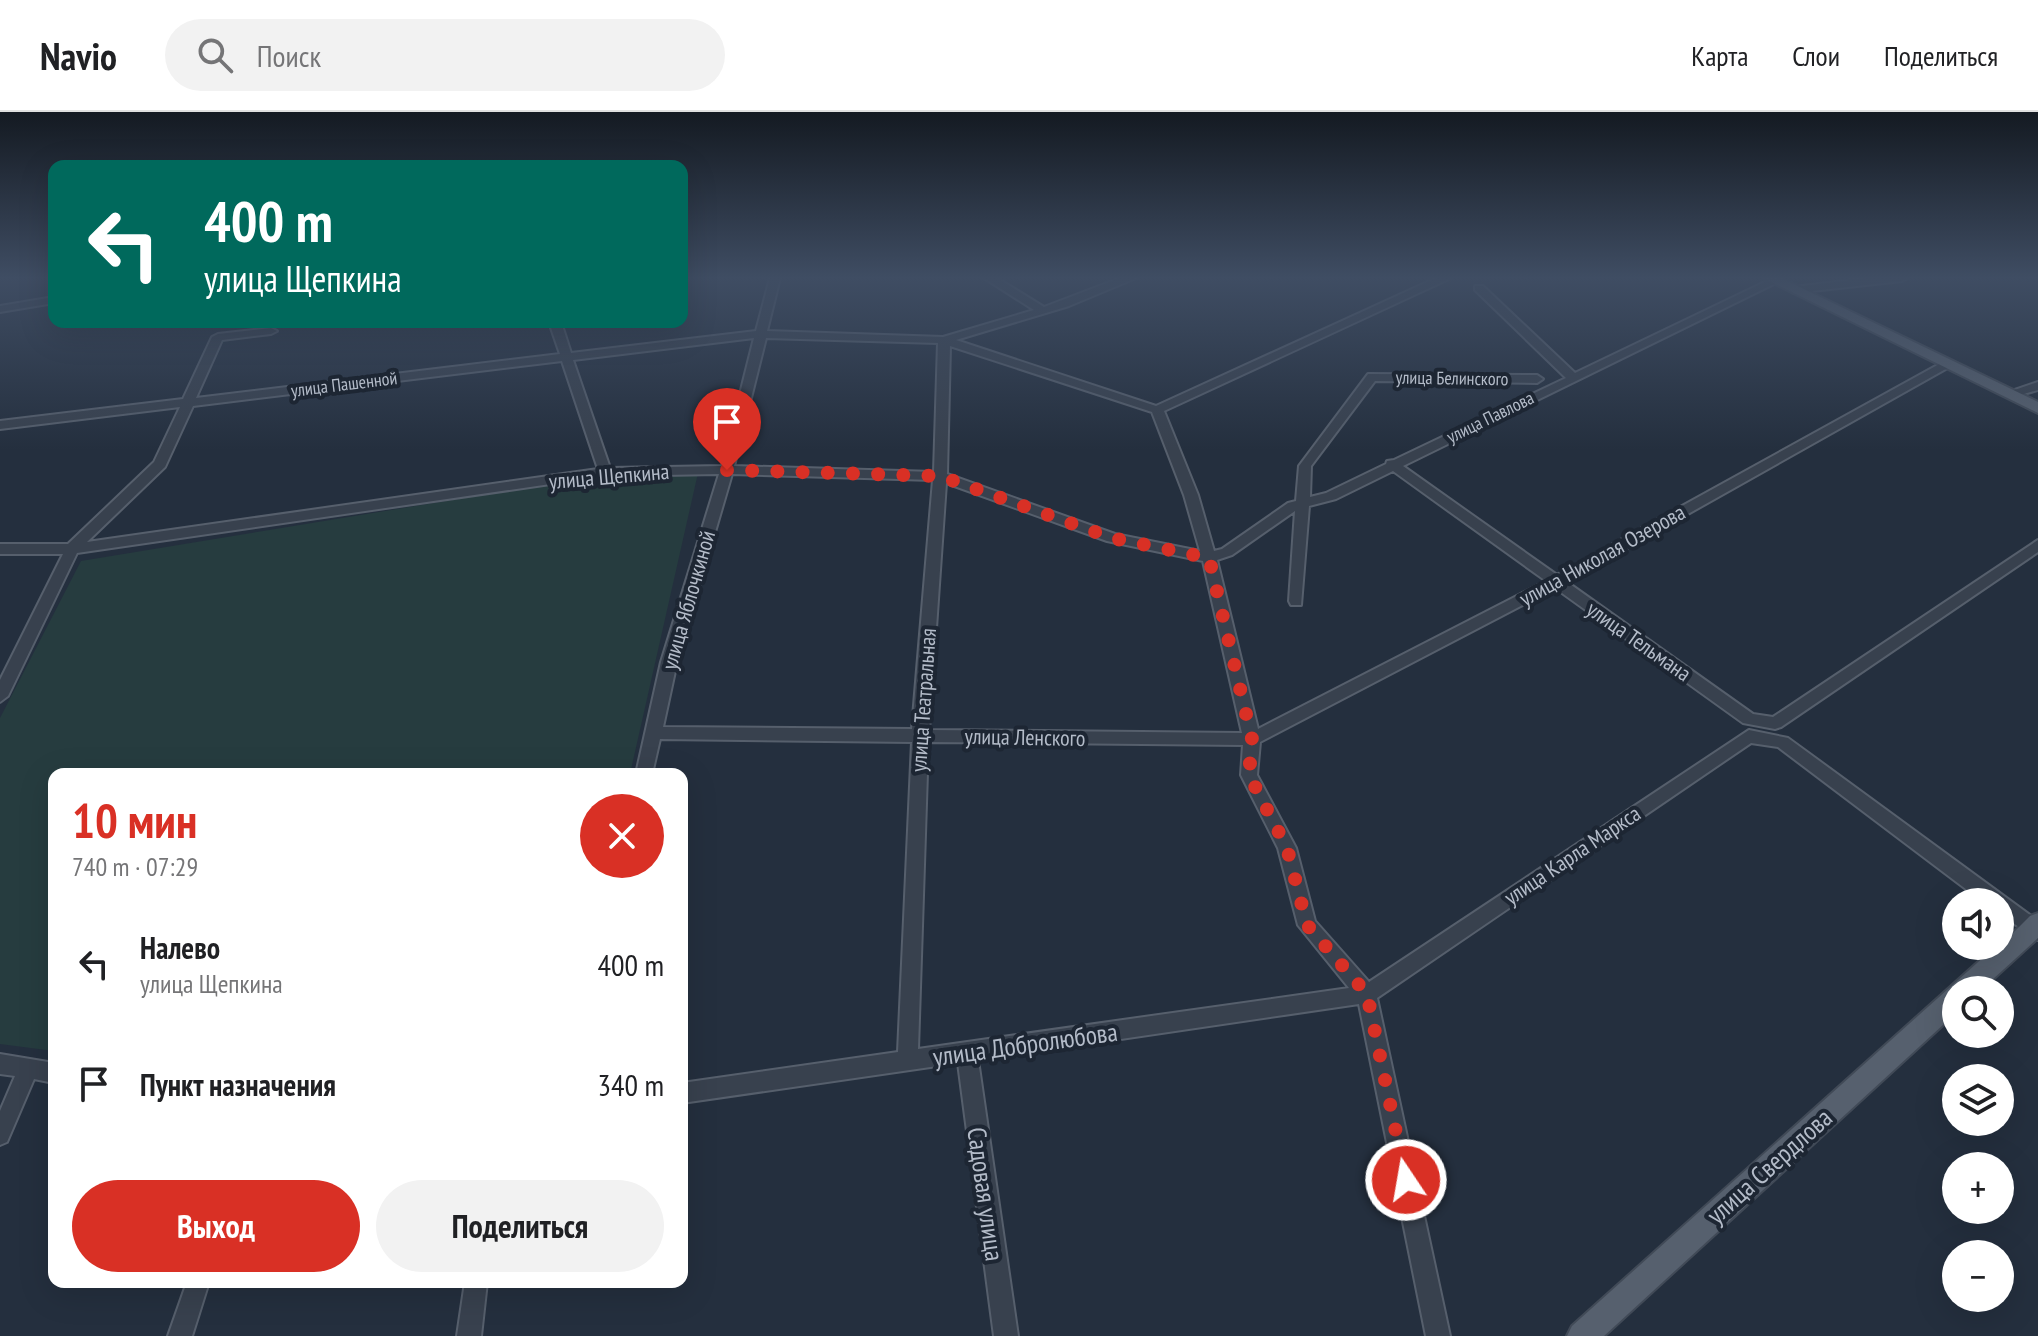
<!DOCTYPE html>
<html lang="ru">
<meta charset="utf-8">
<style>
body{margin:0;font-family:"PT Sans Narrow",sans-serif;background:#f2f2f2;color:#202124;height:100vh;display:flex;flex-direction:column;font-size:30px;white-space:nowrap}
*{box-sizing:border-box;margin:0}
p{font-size:26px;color:#757577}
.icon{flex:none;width:44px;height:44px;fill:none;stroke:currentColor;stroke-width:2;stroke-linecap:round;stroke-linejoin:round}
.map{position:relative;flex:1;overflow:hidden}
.panel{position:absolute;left:48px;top:656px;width:640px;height:520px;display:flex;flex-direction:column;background:#fff;border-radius:16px;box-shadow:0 8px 32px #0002}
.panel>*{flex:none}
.guide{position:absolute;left:48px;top:48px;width:640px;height:168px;border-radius:16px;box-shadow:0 8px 32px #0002;background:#00695c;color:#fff;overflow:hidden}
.tools{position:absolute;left:1942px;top:776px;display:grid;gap:16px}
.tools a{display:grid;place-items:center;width:72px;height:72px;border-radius:50%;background:#fff;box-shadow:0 8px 32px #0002;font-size:40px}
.pin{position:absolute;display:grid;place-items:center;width:68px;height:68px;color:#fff;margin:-82px -34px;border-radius:50% 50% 50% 0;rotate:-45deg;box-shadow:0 0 8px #0007}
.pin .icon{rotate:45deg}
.me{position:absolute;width:88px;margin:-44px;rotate:348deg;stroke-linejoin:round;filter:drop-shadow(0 0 6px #0008)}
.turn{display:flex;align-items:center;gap:28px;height:168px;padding:0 24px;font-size:36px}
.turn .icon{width:104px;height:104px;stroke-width:2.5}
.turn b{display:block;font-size:56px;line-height:68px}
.round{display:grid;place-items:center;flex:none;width:84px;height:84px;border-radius:42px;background:#f2f2f2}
.headline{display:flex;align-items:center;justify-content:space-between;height:136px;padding:0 24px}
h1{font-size:48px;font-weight:600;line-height:60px;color:#d93025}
.cta{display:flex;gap:16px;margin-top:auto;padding:16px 24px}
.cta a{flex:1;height:92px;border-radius:48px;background:#d93025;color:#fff;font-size:32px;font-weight:600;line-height:92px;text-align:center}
.cta a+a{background:#f2f2f2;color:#202124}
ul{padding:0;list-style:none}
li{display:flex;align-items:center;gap:24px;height:120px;padding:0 24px}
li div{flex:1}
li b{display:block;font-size:30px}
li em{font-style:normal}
header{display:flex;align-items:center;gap:48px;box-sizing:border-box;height:112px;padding:0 40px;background:#fff;border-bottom:2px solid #e0e0e0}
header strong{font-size:38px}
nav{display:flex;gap:44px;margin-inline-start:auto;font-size:28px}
.search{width:560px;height:72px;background:#f2f2f2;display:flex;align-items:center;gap:20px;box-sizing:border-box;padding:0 28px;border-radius:44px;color:#757577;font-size:30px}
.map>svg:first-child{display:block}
.green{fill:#263c3f}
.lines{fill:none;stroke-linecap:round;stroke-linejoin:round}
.minor-casing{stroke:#565f6c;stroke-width:4}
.major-casing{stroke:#414a57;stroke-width:4}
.minor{fill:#38414e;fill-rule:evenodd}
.major{fill:#56606e;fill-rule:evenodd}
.route{stroke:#d93025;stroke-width:14;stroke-dasharray:0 25.2}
.labels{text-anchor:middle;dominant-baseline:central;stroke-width:8;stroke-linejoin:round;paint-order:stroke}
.far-street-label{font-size:18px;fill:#b4bcc9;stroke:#1d2633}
.street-label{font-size:22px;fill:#b4bcc9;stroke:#1d2633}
.near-street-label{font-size:26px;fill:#b4bcc9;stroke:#1d2633}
</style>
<header>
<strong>Navio</strong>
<div class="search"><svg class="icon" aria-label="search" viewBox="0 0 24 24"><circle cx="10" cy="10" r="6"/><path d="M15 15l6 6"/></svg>Поиск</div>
<nav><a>Карта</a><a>Слои</a><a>Поделиться</a></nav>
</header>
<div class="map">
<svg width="2038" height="1224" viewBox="0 0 2038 1224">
<rect width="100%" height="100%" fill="#242f3e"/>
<polygon class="green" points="698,361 630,662 54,662 54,939 0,932 0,606 81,449 592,365"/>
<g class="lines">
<g class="minor-casing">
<g id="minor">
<path d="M770,166H780L767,219L943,225L1034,198L984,166H997L1044,195L1120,166H1136L1069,194L956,228L1156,294L1436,166H1451L1164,299L1198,383L1214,439L1222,437L1288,391L1296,389L1299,354L1368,262L1537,263L1543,267L1537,271L1375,269L1311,354L1310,385L1326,381L1386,352L1387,349L1394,348L1566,266L1475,178V174H1483L1575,261L1771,167L1780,169L1403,354L1557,463L1943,250H1951V254L1567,470L1753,602L1773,605L2038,428V440L1781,615L1775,617L1743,611L1555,476L1260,630L1257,663L1296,736L1315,809L1369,870L1749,618L1788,626L2038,809V828L2000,802V790H1983L1778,635L1751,631L1377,886L1450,1224H1426L1359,892L978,948L1018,1224H994L958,951L682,991V971L898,940L912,630L660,627L652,662H636L661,550L719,362L605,364L77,441L8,584L0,590V568L63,442H0V432H68L154,350L180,295L0,317V309L183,287L212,225L218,222L271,216L277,219L271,222L222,228L196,286L560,242L549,210H561L571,241L756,219ZM754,226L722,354L610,356L573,248ZM766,226L938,231L934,360L734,354ZM950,234L1152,300L1184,383L1200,439L1115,422L947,362ZM562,249L598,357L87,430L165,355L193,294ZM1393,359L1546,469L1258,617L1217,448L1232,443L1295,399L1289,489L1291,493H1301L1309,394L1336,387ZM732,362L933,368L912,617L663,615L677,550ZM946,371L1107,429L1203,449L1242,621L929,618ZM928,630L1243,633L1241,663L1278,736L1298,813L1349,876L918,937Z"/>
<polygon points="1869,166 1907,166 1902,169 1794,181 1789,178 1794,175"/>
<polygon points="54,185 54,191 0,200 0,194"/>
<polygon points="2038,270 2038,278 2009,286 2003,282"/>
<polygon points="0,942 54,951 54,971 34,967 7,1030 0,1033 0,999 15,964 0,962"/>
<polygon points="187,1170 209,1170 192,1224 168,1224"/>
<polygon points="465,1170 487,1170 481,1224 457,1224"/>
</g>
</g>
<g class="major-casing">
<g id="major">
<polygon points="1763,166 1781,166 2038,290 2038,301"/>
<polygon points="2038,801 2038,826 1981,878 1956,878 1956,901 1604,1224 1567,1224 1572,1214 1996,834 2000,834 2030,804"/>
</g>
</g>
<use href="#minor" class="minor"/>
<use href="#major" class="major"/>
</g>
<linearGradient id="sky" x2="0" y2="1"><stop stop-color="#141a22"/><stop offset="0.49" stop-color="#3f4d63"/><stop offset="1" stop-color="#3f4d63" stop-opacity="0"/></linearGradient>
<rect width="2038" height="338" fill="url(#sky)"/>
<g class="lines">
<polyline class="route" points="727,358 940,364 1112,426 1209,446 1252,627 1249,663 1287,736 1307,813 1367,882 1406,1068"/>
</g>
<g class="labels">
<g class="far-street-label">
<text transform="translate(1452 266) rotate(1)">улица Белинского</text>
<text transform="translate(344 272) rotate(-7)">улица Пашенной</text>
<text transform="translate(1490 305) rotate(-26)">улица Павлова</text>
</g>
<g class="street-label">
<text transform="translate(609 364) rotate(-5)">улица Щепкина</text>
<text transform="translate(1602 443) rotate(-29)">улица Николая Озерова</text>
<text transform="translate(688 488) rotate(-74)">улица Яблочкиной</text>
<text transform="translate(1639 529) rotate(35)">улица Тельмана</text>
<text transform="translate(923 588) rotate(-86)">улица Театральная</text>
<text transform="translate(1025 625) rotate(1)">улица Ленского</text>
<text transform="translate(1572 743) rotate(-34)">улица Карла Маркса</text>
</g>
<g class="near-street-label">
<text transform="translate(1025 932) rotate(-8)">улица Добролюбова</text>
<text transform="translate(1769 1054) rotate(-42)">улица Свердлова</text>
<text transform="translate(986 1082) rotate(82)">Садовая улица</text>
</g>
</g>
</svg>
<div class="tools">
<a><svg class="icon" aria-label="sound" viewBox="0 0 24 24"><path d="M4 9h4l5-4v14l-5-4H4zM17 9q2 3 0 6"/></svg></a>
<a><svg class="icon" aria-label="search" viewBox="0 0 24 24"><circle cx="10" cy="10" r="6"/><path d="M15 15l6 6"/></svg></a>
<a><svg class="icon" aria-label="layers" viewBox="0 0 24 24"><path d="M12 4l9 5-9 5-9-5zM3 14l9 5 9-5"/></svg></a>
<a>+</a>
<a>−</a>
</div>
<div class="pin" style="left:727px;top:358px;background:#d93025"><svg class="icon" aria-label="arrive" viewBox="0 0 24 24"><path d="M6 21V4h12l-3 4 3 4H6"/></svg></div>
<svg class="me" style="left:1406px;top:1068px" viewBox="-20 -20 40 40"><circle r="17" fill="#d93025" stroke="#fff" stroke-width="3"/><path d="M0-11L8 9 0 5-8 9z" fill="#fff"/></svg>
<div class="guide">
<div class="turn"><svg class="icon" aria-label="left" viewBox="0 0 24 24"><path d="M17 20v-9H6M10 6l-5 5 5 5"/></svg><div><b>400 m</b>улица Щепкина</div></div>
</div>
<section class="panel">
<div class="headline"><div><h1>10 мин</h1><p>740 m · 07:29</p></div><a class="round" style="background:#d93025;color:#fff"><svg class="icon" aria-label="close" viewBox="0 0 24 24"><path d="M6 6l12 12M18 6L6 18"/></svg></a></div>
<ul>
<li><svg class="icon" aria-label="left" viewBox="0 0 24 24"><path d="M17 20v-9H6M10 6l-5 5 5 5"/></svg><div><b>Налево</b><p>улица Щепкина</p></div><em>400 m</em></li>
<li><svg class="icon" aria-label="arrive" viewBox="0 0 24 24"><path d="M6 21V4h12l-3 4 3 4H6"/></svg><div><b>Пункт назначения</b></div><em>340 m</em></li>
</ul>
<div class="cta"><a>Выход</a><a>Поделиться</a></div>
</section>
</div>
